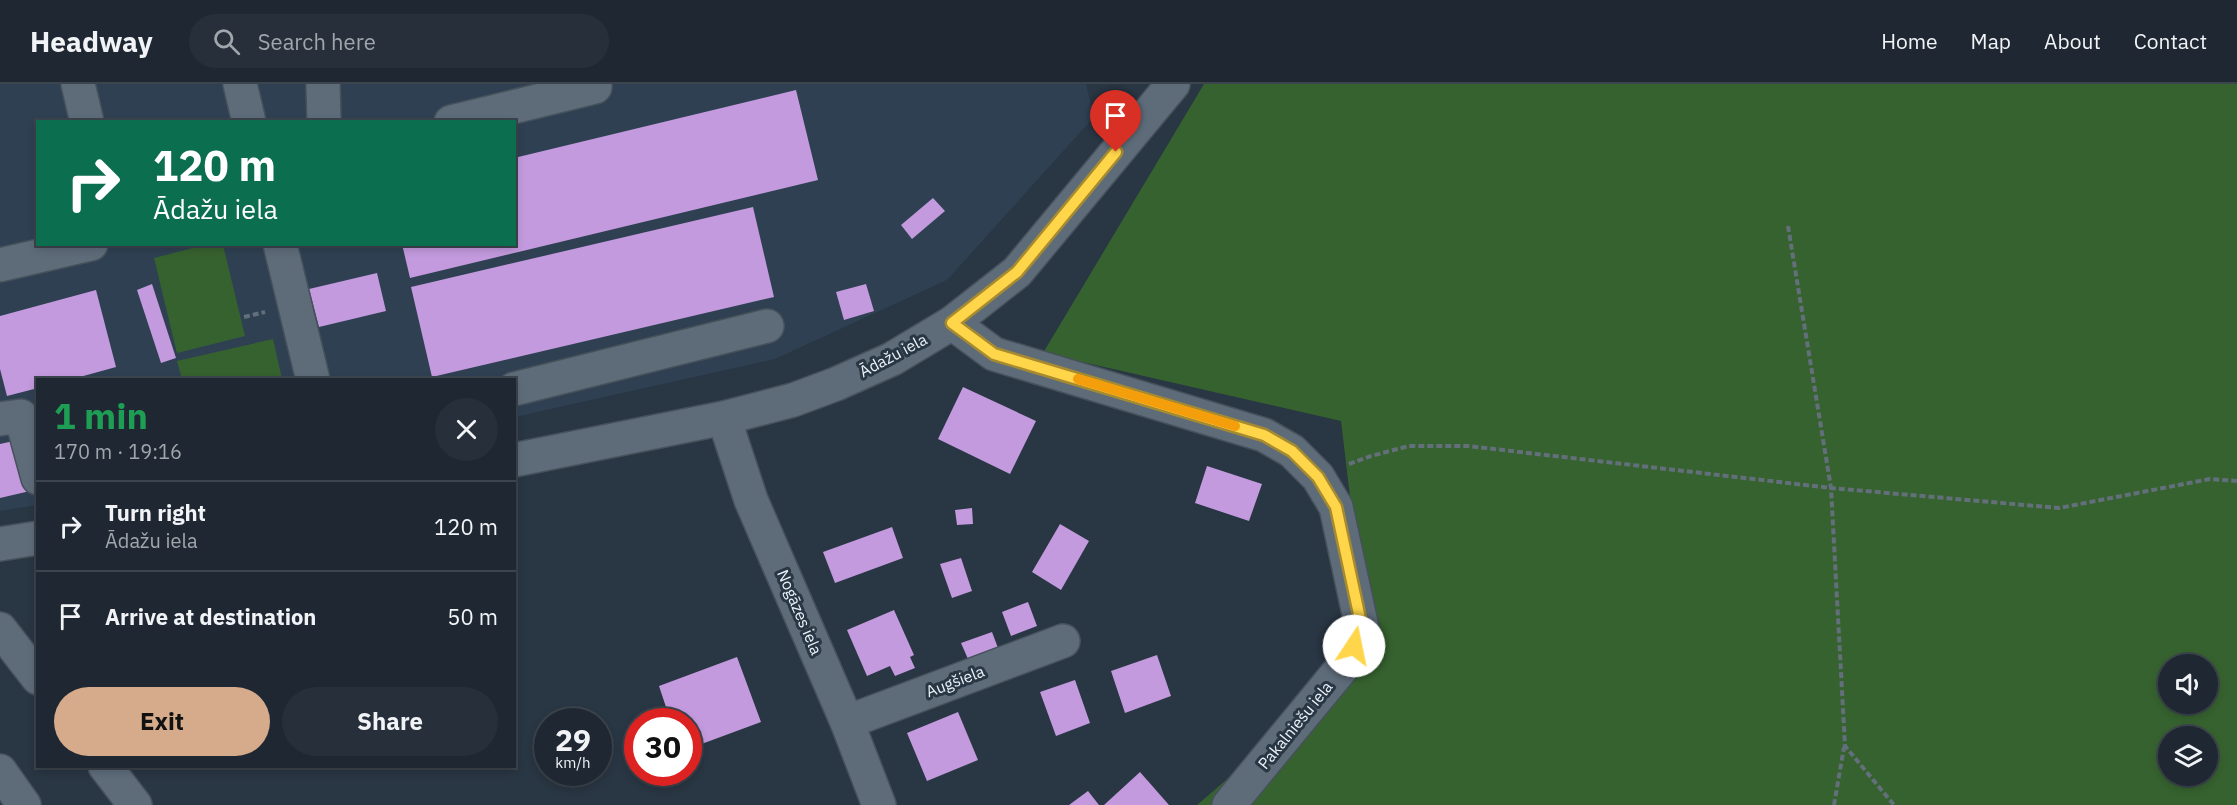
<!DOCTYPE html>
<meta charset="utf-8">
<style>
body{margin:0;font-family:"IBM Plex Sans",sans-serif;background:#27303a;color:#f1f3f6;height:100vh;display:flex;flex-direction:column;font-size:22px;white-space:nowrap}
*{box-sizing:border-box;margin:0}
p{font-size:20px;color:#a1a6ac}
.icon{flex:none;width:33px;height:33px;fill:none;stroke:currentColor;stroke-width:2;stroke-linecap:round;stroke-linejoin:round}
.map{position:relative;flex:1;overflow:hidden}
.details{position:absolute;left:36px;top:294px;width:480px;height:390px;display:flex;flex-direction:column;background:#1f2832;border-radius:0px;box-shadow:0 3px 9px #0003,0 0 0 2px #3c444d}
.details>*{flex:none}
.guide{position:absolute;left:36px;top:36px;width:480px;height:126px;border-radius:0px;box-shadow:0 3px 9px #0003,0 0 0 2px #3c444d;background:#0b6e4f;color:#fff;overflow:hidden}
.buttons{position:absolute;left:2158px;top:570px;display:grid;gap:12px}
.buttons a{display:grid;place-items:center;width:60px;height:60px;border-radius:50%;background:#1f2832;box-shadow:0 3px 9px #0003,0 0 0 2px #3c444d;font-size:30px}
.speed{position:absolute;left:534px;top:624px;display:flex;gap:12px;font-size:30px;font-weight:700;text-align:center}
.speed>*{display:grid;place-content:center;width:78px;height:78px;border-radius:50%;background:#1f2832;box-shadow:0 3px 9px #0003,0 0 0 2px #3c444d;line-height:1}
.speed small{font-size:15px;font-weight:400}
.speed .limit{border:9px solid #d22;background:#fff;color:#111}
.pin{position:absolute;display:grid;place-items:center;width:51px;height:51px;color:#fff;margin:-62px -26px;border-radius:50% 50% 50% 0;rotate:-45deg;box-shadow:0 0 6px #0007}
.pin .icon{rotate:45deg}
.me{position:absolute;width:66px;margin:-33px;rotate:11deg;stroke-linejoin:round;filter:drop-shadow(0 0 4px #0008)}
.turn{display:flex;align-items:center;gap:21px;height:126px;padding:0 18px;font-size:27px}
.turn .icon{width:78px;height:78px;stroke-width:2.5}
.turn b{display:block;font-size:42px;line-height:51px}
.round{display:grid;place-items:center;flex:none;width:63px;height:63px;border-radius:32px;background:#27303a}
.headline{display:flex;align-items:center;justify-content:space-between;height:102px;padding:0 18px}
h1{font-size:36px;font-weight:700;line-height:45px;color:#1e9e55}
.primary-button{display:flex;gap:12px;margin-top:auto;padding:12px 18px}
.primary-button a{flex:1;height:69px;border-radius:36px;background:#d6ab8b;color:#111;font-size:24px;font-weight:700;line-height:69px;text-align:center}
.primary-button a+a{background:#27303a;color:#f1f3f6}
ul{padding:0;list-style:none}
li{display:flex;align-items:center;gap:18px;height:90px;padding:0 18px;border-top:2px solid #3c444d}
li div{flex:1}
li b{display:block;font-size:22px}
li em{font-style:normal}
header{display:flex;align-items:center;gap:36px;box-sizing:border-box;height:84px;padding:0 30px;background:#1f2832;border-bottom:2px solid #3c444d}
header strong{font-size:28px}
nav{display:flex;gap:33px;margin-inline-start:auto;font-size:21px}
.search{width:420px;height:54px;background:#27303a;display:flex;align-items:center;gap:15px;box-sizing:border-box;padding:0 21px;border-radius:33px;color:#a1a6ac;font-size:22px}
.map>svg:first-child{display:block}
.built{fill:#2e4052;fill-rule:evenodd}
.green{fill:#36622f;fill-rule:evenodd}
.building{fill:#c39add}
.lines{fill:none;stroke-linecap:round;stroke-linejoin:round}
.minor-casing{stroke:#46515b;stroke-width:36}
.path{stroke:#636f7a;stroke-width:4;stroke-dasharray:6 3;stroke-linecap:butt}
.minor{stroke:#5e6c7a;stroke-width:33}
.route-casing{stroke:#a68a30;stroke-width:15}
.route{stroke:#ffd54a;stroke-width:10}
.slow{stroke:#f59e0b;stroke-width:10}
.labels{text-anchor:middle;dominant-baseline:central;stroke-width:6;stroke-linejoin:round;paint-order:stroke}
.street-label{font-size:16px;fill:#eaf2fa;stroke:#293643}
</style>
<header>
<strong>Headway</strong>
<div class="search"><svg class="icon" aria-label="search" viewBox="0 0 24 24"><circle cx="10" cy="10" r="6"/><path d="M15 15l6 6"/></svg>Search here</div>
<nav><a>Home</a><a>Map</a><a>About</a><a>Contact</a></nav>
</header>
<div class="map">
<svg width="2237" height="721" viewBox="0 0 2237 721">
<rect width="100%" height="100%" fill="#293643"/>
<path class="built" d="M0,0H1086L1094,33L947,196L775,275L515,333L514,296H38L37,421L0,427ZM38,38H514V160H38Z"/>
<g class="green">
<path d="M1204,0H2237V721H1197L1369,573L1341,337L1043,269ZM2169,580H2208V620H2169ZM2169,652H2208V692H2169Z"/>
<polygon points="208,160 223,161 245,252 177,269 154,174"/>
<polygon points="273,255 282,295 182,295 177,277"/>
</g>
<g class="building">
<polygon points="796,6 818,96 410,194 402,160 514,160 514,74"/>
<polygon points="933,114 945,127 912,155 901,141"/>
<polygon points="753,123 774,213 432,293 411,203"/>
<polygon points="377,189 386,227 319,243 309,205"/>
<polygon points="152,200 176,274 161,279 137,206"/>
<polygon points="866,200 874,227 844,236 836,208"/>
<polygon points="96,206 116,283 69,296 38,296 38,304 7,312 0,285 0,232"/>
<polygon points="963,303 1036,337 1010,390 938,355"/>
<polygon points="18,356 30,407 0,414 0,360"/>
<polygon points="1207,382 1262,400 1249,437 1195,419"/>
<polygon points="972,424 973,440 957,441 955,426"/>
<polygon points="1060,440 1089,457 1061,506 1032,488"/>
<polygon points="892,443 903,474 835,499 823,468"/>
<polygon points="961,474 972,507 952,514 940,480"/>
<polygon points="1028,518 1037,542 1011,552 1002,528"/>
<polygon points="894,526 914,571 910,573 915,584 895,592 890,582 867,592 847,546"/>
<polygon points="992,548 998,564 968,575 961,559"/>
<polygon points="1157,571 1171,612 1125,629 1111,587"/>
<polygon points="737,573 761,638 688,665 688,638 671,638 659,602"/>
<polygon points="1075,596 1090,639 1056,652 1040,608"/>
<polygon points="958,628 978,676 927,697 907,649"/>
<polygon points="1140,688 1169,721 1104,721"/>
<polygon points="1088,707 1099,721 1069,721"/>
</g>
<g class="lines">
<g class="minor-casing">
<g id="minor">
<polyline points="78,0 87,38"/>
<polyline points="240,0 249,38"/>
<polyline points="323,0 324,38"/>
<polyline points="451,38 595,3 594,0"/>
<polyline points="280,160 313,296"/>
<polyline points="0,181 91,160"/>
<polyline points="952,239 994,270 1264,351 1292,367 1318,393 1336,423 1362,544 1346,579 1229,721"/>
<polyline points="514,305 767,242"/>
<polyline points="724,334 751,416 847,638 879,721"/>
<polyline points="0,335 21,332 38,394"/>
<polyline points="514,376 724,334 793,316 836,300 892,275 952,239 1017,188 1173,0"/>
<polyline points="0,460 38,454"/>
<polyline points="0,545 38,594"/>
<polyline points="847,638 1063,557"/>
<polyline points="105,682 135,721"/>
<polyline points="0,687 24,721"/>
</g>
</g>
<g class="path">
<polyline points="1788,142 1831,404 1845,662 1894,721"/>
<polyline points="244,233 265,228"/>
<polyline points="1349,380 1371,372 1409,362 1468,362 1831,404 2059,424 2210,395 2237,397"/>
<polyline points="1834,721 1844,663"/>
</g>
<use href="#minor" class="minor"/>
</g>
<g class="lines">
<g class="route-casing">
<polyline id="route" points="1116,68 1017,188 952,239 994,270 1264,351 1292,367 1318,393 1336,423 1362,544 1354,562"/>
</g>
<use href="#route" class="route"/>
<polyline class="slow" points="1078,295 1235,342"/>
</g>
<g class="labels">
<g class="street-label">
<text transform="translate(893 271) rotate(-28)">Ādažu iela</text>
<text transform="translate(800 528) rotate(67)">Nogāzes iela</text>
<text transform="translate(955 597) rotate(-21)">Augšiela</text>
<text transform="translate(1295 641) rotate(-51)">Pakalniešu iela</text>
</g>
</g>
</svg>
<div class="buttons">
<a><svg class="icon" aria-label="sound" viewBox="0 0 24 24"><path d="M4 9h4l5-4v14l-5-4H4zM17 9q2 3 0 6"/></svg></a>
<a><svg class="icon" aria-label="layers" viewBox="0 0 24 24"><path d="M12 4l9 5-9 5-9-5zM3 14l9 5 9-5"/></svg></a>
</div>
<div class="speed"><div>29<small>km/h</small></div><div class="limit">30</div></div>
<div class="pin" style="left:1116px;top:68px;background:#d93025"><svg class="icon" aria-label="arrive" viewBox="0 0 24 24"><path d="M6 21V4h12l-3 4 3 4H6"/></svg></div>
<svg class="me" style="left:1354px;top:562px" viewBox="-20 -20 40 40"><circle r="19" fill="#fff"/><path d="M0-13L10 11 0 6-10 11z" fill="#ffd54a"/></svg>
<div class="guide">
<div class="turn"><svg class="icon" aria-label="right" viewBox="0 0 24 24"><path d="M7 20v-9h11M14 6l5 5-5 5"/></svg><div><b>120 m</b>Ādažu iela</div></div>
</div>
<section class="details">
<div class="headline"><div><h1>1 min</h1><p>170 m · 19:16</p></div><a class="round"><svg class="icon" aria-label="close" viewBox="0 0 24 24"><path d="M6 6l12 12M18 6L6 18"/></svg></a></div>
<ul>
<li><svg class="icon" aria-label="right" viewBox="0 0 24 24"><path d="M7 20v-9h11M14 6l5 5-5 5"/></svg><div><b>Turn right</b><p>Ādažu iela</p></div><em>120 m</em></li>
<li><svg class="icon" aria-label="arrive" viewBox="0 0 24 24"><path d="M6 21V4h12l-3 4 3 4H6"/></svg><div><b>Arrive at destination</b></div><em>50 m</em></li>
</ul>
<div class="primary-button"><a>Exit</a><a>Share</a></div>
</section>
</div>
